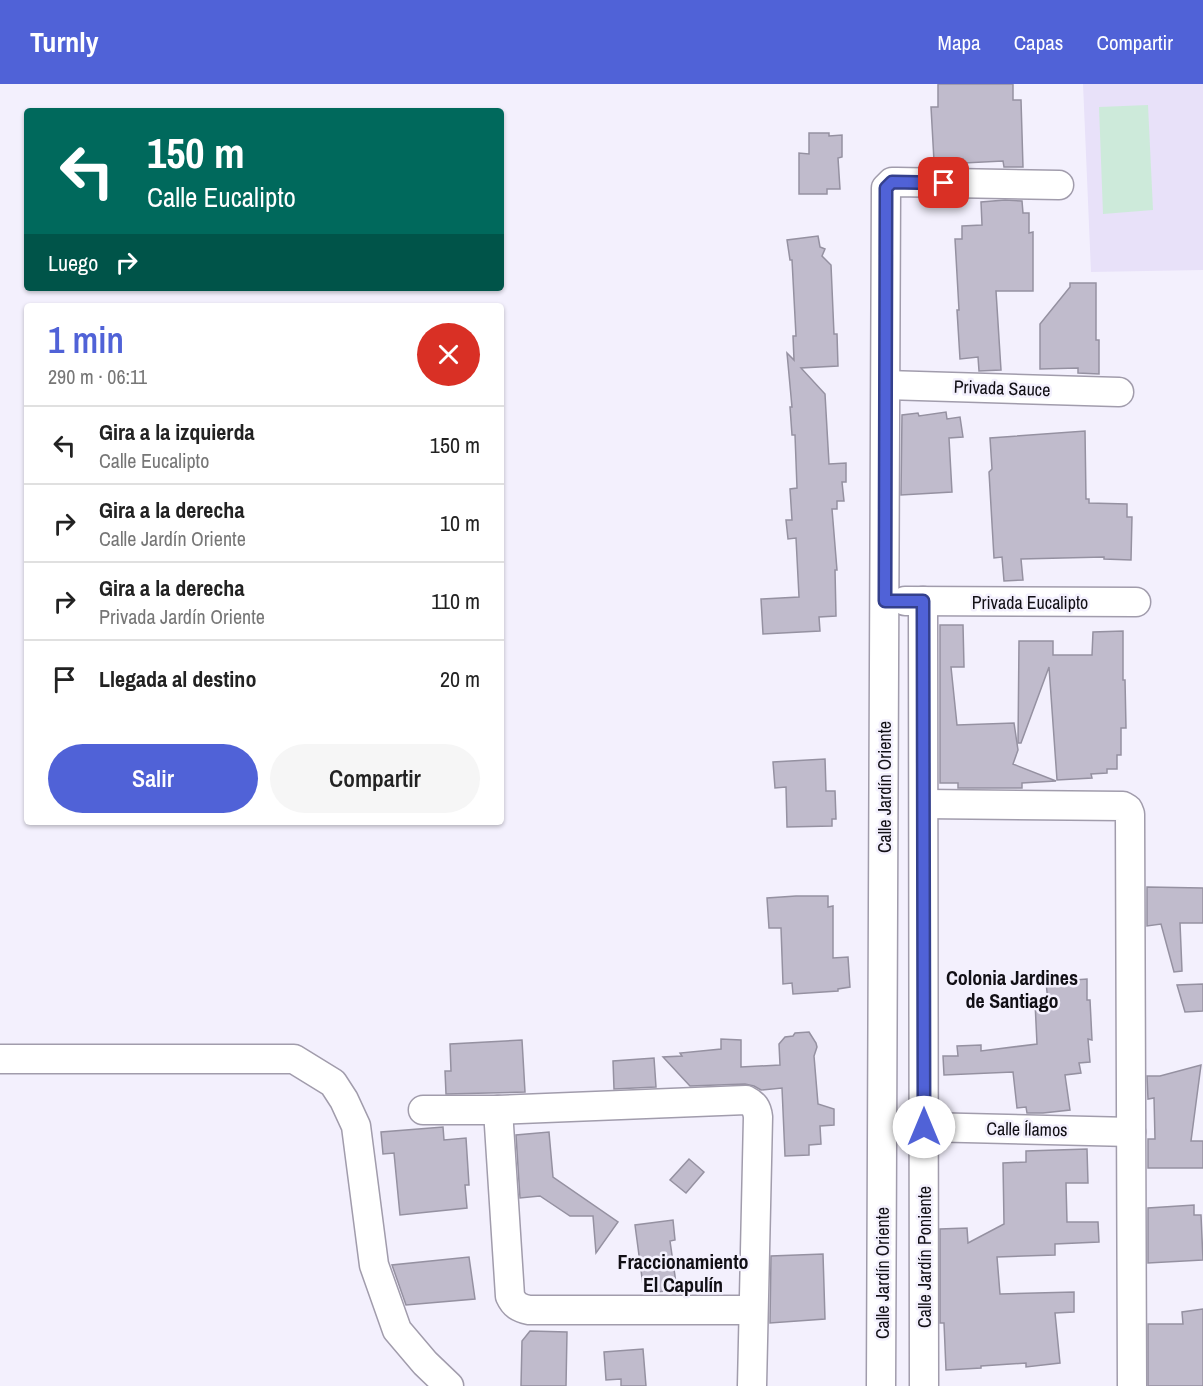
<!DOCTYPE html>
<html lang="es">
<meta charset="utf-8">
<style>
body{margin:0;font-family:"Archivo Narrow",sans-serif;background:#f6f6f6;color:#222;height:100vh;display:flex;flex-direction:column;font-size:22px;white-space:nowrap}
*{box-sizing:border-box;margin:0}
p{font-size:20px;color:#767676}
.icon{flex:none;width:33px;height:33px;fill:none;stroke:currentColor;stroke-width:2;stroke-linecap:round;stroke-linejoin:round}
.map{position:relative;flex:1;overflow:hidden}
.details{position:absolute;left:24px;top:219px;width:480px;height:522px;display:flex;flex-direction:column;background:#fff;border-radius:6px;box-shadow:0 2px 4px #0004}
.details>*{flex:none}
.banner{position:absolute;left:24px;top:24px;width:480px;height:183px;border-radius:6px;box-shadow:0 2px 4px #0004;background:#00695c;color:#fff;overflow:hidden}
.pin{position:absolute;display:grid;place-items:center;width:51px;height:51px;color:#fff;margin:-26px;border-radius:12px;box-shadow:0 3px 9px #0006}
.me{position:absolute;width:66px;margin:-33px;rotate:0deg;stroke-linejoin:round;filter:drop-shadow(0 0 4px #0008)}
.turn{display:flex;align-items:center;gap:21px;height:126px;padding:0 24px;font-size:27px}
.turn .icon{width:78px;height:78px;stroke-width:2.5}
.turn b{display:block;font-size:42px;line-height:51px}
.then{display:flex;align-items:center;height:57px;padding:0 24px;background:#0003;gap:12px;font-size:22px}
.round{display:grid;place-items:center;flex:none;width:63px;height:63px;border-radius:32px;background:#f6f6f6}
.summary{display:flex;align-items:center;justify-content:space-between;height:102px;padding:0 24px}
h1{font-size:36px;font-weight:600;line-height:45px;color:#5062d7}
.cta{display:flex;gap:12px;margin-top:auto;padding:12px 24px}
.cta a{flex:1;height:69px;border-radius:36px;background:#5062d7;color:#fff;font-size:24px;font-weight:600;line-height:69px;text-align:center}
.cta a+a{background:#f6f6f6;color:#222}
ul{padding:0;list-style:none}
li{display:flex;align-items:center;gap:18px;height:78px;padding:0 24px;border-top:2px solid #e0e0e0}
li div{flex:1}
li b{display:block;font-size:22px}
li em{font-style:normal}
header{display:flex;align-items:center;gap:36px;box-sizing:border-box;height:84px;padding:0 30px;background:#5062d7;color:#fff}
header strong{font-size:28px}
nav{display:flex;gap:33px;margin-inline-start:auto;font-size:21px}
.map>svg:first-child{display:block}
.built{fill:#e8e1f9}
.green{fill:#cdeada}
.building{fill:#c0bbcc;stroke:#9591a1;stroke-width:1.5}
.lines{fill:none;stroke-linecap:round;stroke-linejoin:round}
.street-casing{stroke:#a19cac;stroke-width:31}
.street{stroke:#fff;stroke-width:28}
.route-casing{stroke:#34408c;stroke-width:15}
.route{stroke:#5062d7;stroke-width:10}
.labels{text-anchor:middle;dominant-baseline:central;stroke-width:5;stroke-linejoin:round;paint-order:stroke}
.street-label{font-size:18px;fill:#110f15;stroke:#f3f0fd}
.neighbourhood-label{font-size:20px;font-weight:bold;fill:#110f15;stroke:#f3f0fd}
</style>
<header>
<strong>Turnly</strong>
<nav><a>Mapa</a><a>Capas</a><a>Compartir</a></nav>
</header>
<div class="map">
<svg width="1203" height="1302" viewBox="0 0 1203 1302">
<rect width="100%" height="100%" fill="#f3f0fd"/>
<polygon class="built" points="1083,0 1203,0 1203,186 1091,188"/>
<polygon class="green" points="1148,21 1153,126 1103,130 1099,23"/>
<g class="building">
<polygon points="938,0 1013,0 1013,16 1021,16 1023,83 1004,83 1003,77 964,79 963,75 934,77 931,23 938,23"/>
<polygon points="809,49 829,49 829,52 842,51 842,73 838,74 840,105 827,105 827,110 799,110 799,69 809,70"/>
<polygon points="1005,116 1022,117 1023,129 1029,129 1029,149 1033,148 1033,207 996,207 1001,286 979,287 978,273 960,275 957,226 959,226 955,155 962,155 962,142 982,141 981,118"/>
<polygon points="818,152 820,163 825,165 822,172 831,181 834,250 837,250 838,282 801,284 825,310 829,380 846,379 846,398 842,398 844,417 837,417 837,425 832,425 837,486 835,486 836,532 819,533 820,547 763,550 761,515 799,513 796,454 788,455 786,436 792,436 790,405 797,404 795,351 792,351 790,323 792,323 787,269 794,276 793,252 796,252 792,176 790,176 787,156"/>
<polygon points="1070,199 1096,199 1096,256 1099,256 1099,290 1078,289 1078,284 1040,285 1040,240 1070,203"/>
<polygon points="946,328 947,335 960,333 963,353 949,354 952,408 901,411 902,331 918,329 919,332"/>
<polygon points="1085,347 1086,415 1089,415 1089,419 1127,420 1127,433 1132,433 1131,476 1104,475 1104,473 1021,475 1023,496 1004,497 1002,473 994,474 989,388 992,385 990,354"/>
<polygon points="940,541 963,541 964,583 951,583 957,641 1014,639 1018,666 1013,680 1056,697 1022,699 1022,704 958,704 958,699 940,699"/>
<polygon points="1123,547 1123,596 1125,596 1126,644 1121,644 1121,671 1117,671 1117,685 1107,685 1107,689 1091,690 1092,694 1057,696 1049,583 1021,659 1018,659 1019,557 1053,557 1053,571 1092,571 1093,548"/>
<polygon points="825,675 826,707 835,707 836,735 832,735 832,742 787,743 786,703 775,704 773,678"/>
<polygon points="1147,803 1203,804 1203,839 1180,839 1182,887 1174,888 1161,840 1147,842"/>
<polygon points="796,812 828,812 828,823 833,822 833,874 848,873 850,903 838,905 838,907 793,910 792,899 783,900 781,844 769,844 767,814"/>
<polygon points="1087,895 1087,916 1090,916 1092,956 1088,955 1090,978 1079,979 1081,989 1065,991 1070,1026 1043,1029 1027,1029 1026,1023 1017,1024 1013,988 944,991 943,972 958,972 957,962 981,961 981,967 1037,960 1035,918 1048,918 1046,898"/>
<polygon points="1203,900 1203,927 1185,928 1177,901"/>
<polygon points="809,948 816,959 817,963 814,972 818,1020 834,1025 834,1041 820,1042 821,1060 809,1061 809,1071 785,1072 782,1004 761,1006 754,1002 745,1000 690,1002 663,973 682,972 680,969 721,965 721,955 741,956 741,983 780,981 779,960 785,953 793,952 795,949"/>
<polygon points="522,956 525,1008 446,1010 445,987 451,987 450,960"/>
<polygon points="654,974 656,1003 614,1005 613,977"/>
<polygon points="1201,981 1191,1057 1203,1057 1203,1084 1148,1084 1148,1055 1155,1055 1154,1014 1148,1015 1147,992 1160,992"/>
<polygon points="443,1043 444,1056 466,1054 469,1101 465,1101 467,1124 400,1131 394,1069 383,1070 381,1048"/>
<polygon points="549,1048 553,1093 618,1138 596,1169 593,1132 570,1132 540,1112 520,1114 516,1051"/>
<polygon points="1087,1065 1088,1099 1066,1099 1067,1138 1098,1138 1099,1158 1055,1160 1055,1171 997,1173 1000,1210 1074,1208 1074,1228 1055,1229 1060,1279 1026,1283 1026,1279 981,1282 981,1284 946,1286 944,1239 940,1239 940,1145 967,1144 968,1159 1004,1140 1003,1079 1026,1078 1026,1067"/>
<polygon points="689,1075 704,1088 686,1109 670,1096"/>
<polygon points="1194,1121 1194,1131 1201,1131 1203,1176 1148,1179 1148,1124"/>
<polygon points="673,1136 675,1156 670,1157 677,1206 644,1209 635,1141"/>
<polygon points="823,1170 825,1235 770,1239 771,1172"/>
<polygon points="469,1173 475,1215 406,1221 392,1181"/>
<polygon points="1203,1225 1203,1302 1148,1302 1148,1240 1183,1240 1182,1228"/>
<polygon points="530,1247 567,1248 566,1302 521,1302 522,1257"/>
<polygon points="643,1265 646,1302 621,1302 621,1295 606,1296 604,1268"/>
</g>
<g class="lines">
<g class="street-casing">
<g id="street">
<polyline points="886,301 1119,308"/>
<polyline points="905,517 1136,518"/>
<polyline points="923,517 924,1302"/>
<polyline points="924,720 1123,722 1128,725 1130,730 1132,1302"/>
<polyline points="0,975 294,975 333,999 344,1016 356,1042 374,1181 397,1246 425,1279 449,1302"/>
<path d="M423,1026H498L746,1016C754,1020 757,1024 758,1033L752,1302"/>
<path d="M498,1026L510,1212C514,1221 519,1224 529,1226H753"/>
<polyline points="924,1043 1131,1048"/>
<polyline points="881,1302 886,104 892,98 897,98 1059,101"/>
</g>
</g>
<use href="#street" class="street"/>
</g>
<g class="lines">
<g class="route-casing">
<polyline id="route" points="924,1043 923,517 885,517 886,108 886,104 892,98 944,99"/>
</g>
<use href="#route" class="route"/>
</g>
<g class="labels">
<g class="street-label">
<text transform="translate(1002 304) rotate(2)">Privada Sauce</text>
<text x="1030" y="518">Privada Eucalipto</text>
<text transform="translate(884 703) rotate(-90)">Calle Jardín Oriente</text>
<text transform="translate(1027 1045) rotate(1)">Calle Ílamos</text>
<text transform="translate(924 1173) rotate(-90)">Calle Jardín Poniente</text>
<text transform="translate(882 1189) rotate(-90)">Calle Jardín Oriente</text>
</g>
<g class="neighbourhood-label">
<text x="1012" y="893">Colonia Jardines<tspan x="1012" dy="23">de Santiago</tspan></text>
<text x="683" y="1177">Fraccionamiento<tspan x="683" dy="23">El Capulín</tspan></text>
</g>
</g>
</svg>
<div class="pin" style="left:944px;top:99px;background:#d93025"><svg class="icon" aria-label="arrive" viewBox="0 0 24 24"><path d="M6 21V4h12l-3 4 3 4H6"/></svg></div>
<svg class="me" style="left:924px;top:1043px" viewBox="-20 -20 40 40"><circle r="19" fill="#fff"/><path d="M0-13L10 11 0 6-10 11z" fill="#5062d7"/></svg>
<div class="banner">
<div class="turn"><svg class="icon" aria-label="left" viewBox="0 0 24 24"><path d="M17 20v-9H6M10 6l-5 5 5 5"/></svg><div><b>150 m</b>Calle Eucalipto</div></div>
<div class="then">Luego<svg class="icon" aria-label="right" viewBox="0 0 24 24"><path d="M7 20v-9h11M14 6l5 5-5 5"/></svg></div>
</div>
<section class="details">
<div class="summary"><div><h1>1 min</h1><p>290 m · 06:11</p></div><a class="round" style="background:#d93025;color:#fff"><svg class="icon" aria-label="close" viewBox="0 0 24 24"><path d="M6 6l12 12M18 6L6 18"/></svg></a></div>
<ul>
<li><svg class="icon" aria-label="left" viewBox="0 0 24 24"><path d="M17 20v-9H6M10 6l-5 5 5 5"/></svg><div><b>Gira a la izquierda</b><p>Calle Eucalipto</p></div><em>150 m</em></li>
<li><svg class="icon" aria-label="right" viewBox="0 0 24 24"><path d="M7 20v-9h11M14 6l5 5-5 5"/></svg><div><b>Gira a la derecha</b><p>Calle Jardín Oriente</p></div><em>10 m</em></li>
<li><svg class="icon" aria-label="right" viewBox="0 0 24 24"><path d="M7 20v-9h11M14 6l5 5-5 5"/></svg><div><b>Gira a la derecha</b><p>Privada Jardín Oriente</p></div><em>110 m</em></li>
<li><svg class="icon" aria-label="arrive" viewBox="0 0 24 24"><path d="M6 21V4h12l-3 4 3 4H6"/></svg><div><b>Llegada al destino</b></div><em>20 m</em></li>
</ul>
<div class="cta"><a>Salir</a><a>Compartir</a></div>
</section>
</div>
